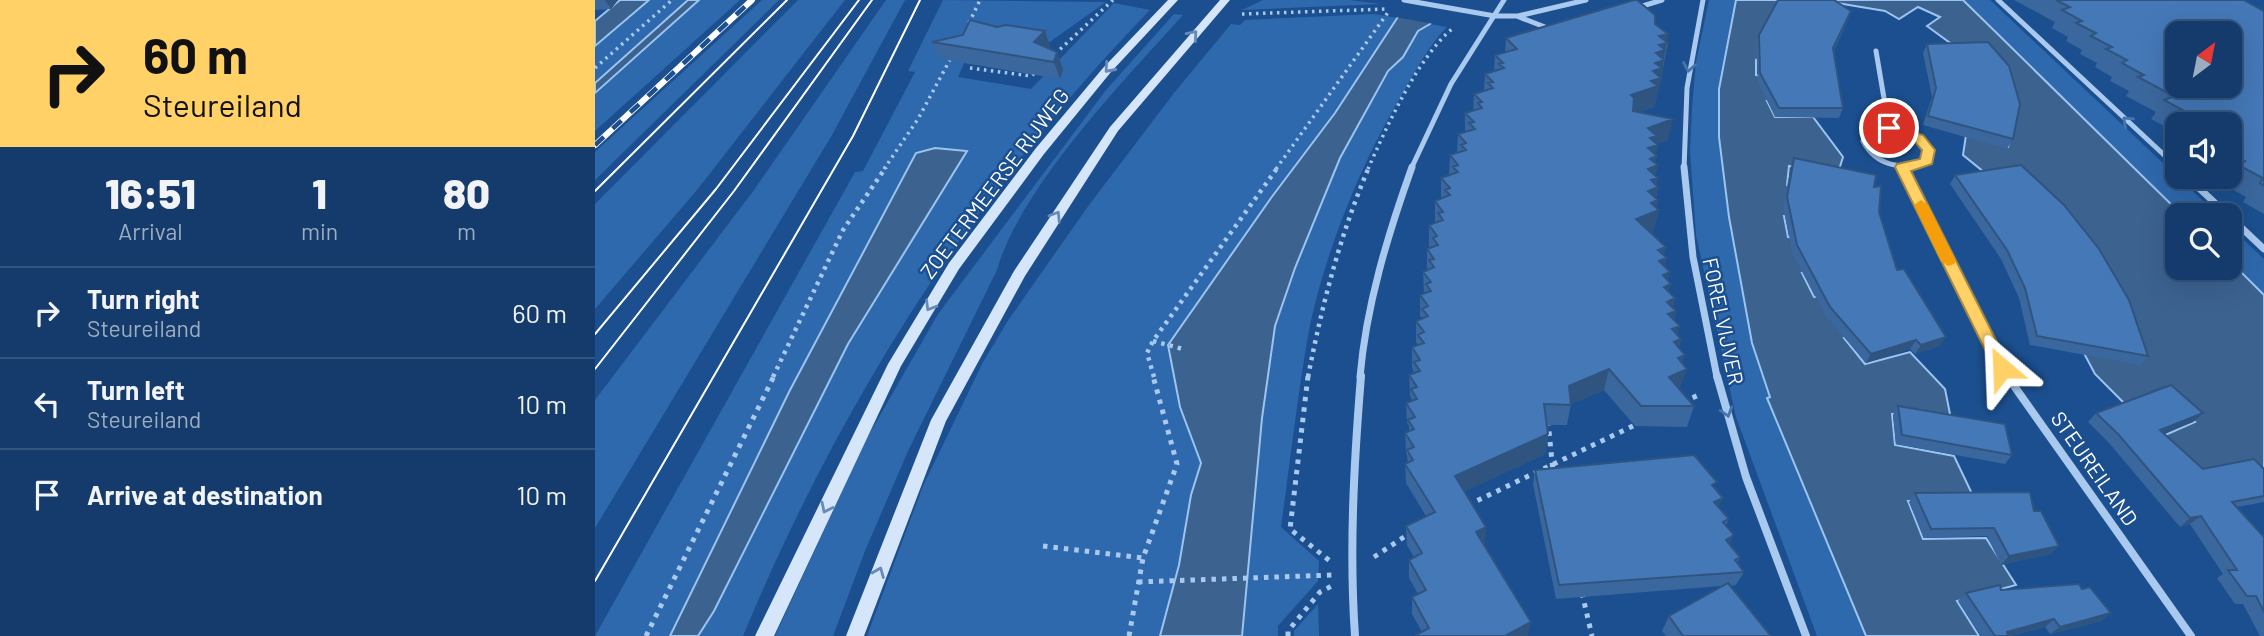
<!DOCTYPE html>
<style>
body{margin:0;font-family:Barlow,sans-serif;background:#214673;color:#f1f3f6;height:100vh;display:flex;flex-direction:column;font-size:26px;white-space:nowrap}
*{box-sizing:border-box;margin:0}
p{font-size:23px;color:#9dadc1}
.icon{flex:none;width:38px;height:38px;fill:none;stroke:currentColor;stroke-width:2;stroke-linecap:round;stroke-linejoin:round}
.map{position:relative;flex:1;overflow:hidden}
.side{display:flex;flex-direction:column;background:#143b6b;width:595px}
.side>*{flex:none}
.guide{background:#ffd166;color:#111;overflow:hidden}
.needle{width:46px;rotate:32deg}
.fabs{position:absolute;left:1570px;top:21px;display:grid;gap:14px}
.fabs a{display:grid;place-items:center;width:77px;height:77px;border-radius:14px;background:#143b6b;box-shadow:0 7px 28px #0002,0 0 0 2px #33557e;font-size:35px}
.pin{position:absolute;display:grid;place-items:center;width:60px;height:60px;color:#fff;margin:-30px;border:4px solid #fff;border-radius:50%;box-shadow:0 2px 7px #0007}
.me{position:absolute;width:77px;margin:-38px;rotate:334deg;stroke-linejoin:round;filter:drop-shadow(0 0 5px #0008)}
.turn{display:flex;align-items:center;gap:24px;height:147px;padding:0 28px;font-size:32px}
.turn .icon{width:91px;height:91px;stroke-width:2.5}
.turn b{display:block;font-size:49px;line-height:60px}
.eta{display:flex;justify-content:space-evenly;align-items:center;height:119px;text-align:center}
.eta b{font-size:42px;font-weight:800;line-height:49px}
ul{padding:0;list-style:none}
li{display:flex;align-items:center;gap:21px;height:91px;padding:0 28px;border-top:2px solid #33557e}
li div{flex:1}
li b{display:block;font-size:26px}
li em{font-style:normal}
main{display:flex;flex:1;min-height:0}
.map>svg:first-child{display:block}
.green{fill:#2e69ad}
.water{fill:#3c6290;stroke:#9cc4f0;stroke-width:2}
.pier{fill:#1b4f8f}
.lines{fill:none;stroke-linecap:round;stroke-linejoin:round}
.path-far2{stroke:#a9c9ee;stroke-width:3.5;stroke-dasharray:2.5 4.5;stroke-linecap:butt}
.path-far1{stroke:#a9c9ee;stroke-width:4.5;stroke-dasharray:3.5 5;stroke-linecap:butt}
.path{stroke:#a9c9ee;stroke-width:5;stroke-dasharray:4.5 6;stroke-linecap:butt}
.street-far2{stroke:#a9c9ee;stroke-width:5}
.street-far1{stroke:#a9c9ee;stroke-width:7}
.street{stroke:#a9c9ee;stroke-width:8}
.secondary{fill:#d6e6fa;fill-rule:evenodd}
.tram{stroke:#fff;stroke-width:2}
.rail-casing{stroke:#fff;stroke-width:6}
.rail{stroke:#1b4f8f;stroke-width:4.5;stroke-dasharray:12;stroke-linecap:butt}
.wall{fill:#3a679d}
.shaded-wall{fill:#305480}
.building{fill:#4478b7;stroke:#305480;stroke-width:2;fill-rule:evenodd}
.oneway{stroke:#668bba}
.oneway2{stroke:#4674ac}
.route{fill:#ffd166;stroke:#a68842;stroke-width:2}
.slow{fill:#f59e0b}
.labels{text-anchor:middle;dominant-baseline:central;stroke-width:5;stroke-linejoin:round;paint-order:stroke}
.street-label{font-size:21px;fill:#fff;stroke:#1b4f8f}
</style>
<main>
<section class="side">
<div class="guide">
<div class="turn"><svg class="icon" aria-label="right" viewBox="0 0 24 24"><path d="M7 20v-9h11M14 6l5 5-5 5"/></svg><div><b>60 m</b>Steureiland</div></div>
</div>
<div class="eta">
<div><b>16:51</b><p>Arrival</p></div>
<div><b>1</b><p>min</p></div>
<div><b>80</b><p>m</p></div>
</div>
<ul>
<li><svg class="icon" aria-label="right" viewBox="0 0 24 24"><path d="M7 20v-9h11M14 6l5 5-5 5"/></svg><div><b>Turn right</b><p>Steureiland</p></div><em>60 m</em></li>
<li><svg class="icon" aria-label="left" viewBox="0 0 24 24"><path d="M17 20v-9H6M10 6l-5 5 5 5"/></svg><div><b>Turn left</b><p>Steureiland</p></div><em>10 m</em></li>
<li><svg class="icon" aria-label="arrive" viewBox="0 0 24 24"><path d="M6 21V4h12l-3 4 3 4H6"/></svg><div><b>Arrive at destination</b></div><em>10 m</em></li>
</ul>
</section>
<div class="map">
<svg width="1669" height="636" viewBox="0 0 1669 636">
<rect width="100%" height="100%" fill="#1b4f8f"/>
<g class="green">
<polygon points="54,0 93,0 0,83 0,46"/>
<polygon points="104,0 145,0 0,131 0,93"/>
<polygon points="167,0 184,0 0,180 0,152"/>
<polygon points="203,0 250,0 102,190 0,309 0,204"/>
<polygon points="291,0 310,0 237,135 0,528 0,400 159,190"/>
<path d="M348,0L511,2L449,46L381,36L363,77L436,89L519,3L555,10C380,190 244,404 148,636H0L260,172L268,171L320,72L313,71Z"/>
<polygon points="668,0 754,0 786,4 647,10"/>
<polygon points="1114,0 1141,0 1124,89 1124,137 1134,217 1157,343 1175,398 1172,398 1271,636 1222,636 1141,417 1101,235 1095,151 1097,109 1101,62"/>
<polygon points="1369,0 1395,0 1623,215 1587,215"/>
<path d="M579,14L588,15C530,79 425,188 402,270L313,451L270,551L238,636H180L272,438L343,314L511,90Z"/>
<polygon points="779,14 803,18 740,113 676,198 573,345 585,407 606,463 596,495 584,565 565,636 272,636 328,486 388,362 414,319 494,205 579,93 636,24 645,25 650,20"/>
<path d="M835,24L852,27C832,47 819,74 805,98C765,165 727,260 713,336C702,399 695,463 686,527L724,561L723,581L683,626V636H647L667,418L680,326L700,268L745,158L793,71L808,57L823,31Z"/>
<polygon points="1634,226 1669,259 1669,295 1635,261"/>
<polygon points="723,604 724,636 699,636 699,631"/>
</g>
<g class="water">
<polygon points="25,0 54,0 0,46 0,21"/>
<polygon points="93,0 104,0 0,93 0,83"/>
<polygon points="814,0 850,0 835,24 823,31 808,57 793,71 745,158 700,268 680,326 667,418 647,636 565,636 584,565 596,495 606,463 585,407 573,345 676,198 740,113"/>
<polygon points="1141,0 1203,0 1177,62 1161,60 1161,75 1192,79 1206,100 1172,101 1180,117 1218,117 1248,157 1242,176 1194,166 1192,185 1236,195 1236,220 1189,216 1193,237 1225,240 1245,270 1207,273 1219,297 1268,293 1290,325 1249,338 1270,364 1315,352 1350,389 1357,424 1297,414 1300,445 1359,456 1380,500 1313,501 1328,539 1391,538 1421,585 1362,601 1384,636 1271,636 1172,398 1175,397 1157,343 1134,217 1124,137 1124,89"/>
<polygon points="1224,0 1368,0 1587,215 1582,215 1582,268 1634,268 1635,261 1669,295 1669,488 1601,475 1561,439 1600,422 1567,393 1532,406 1500,374 1395,177 1368,155 1371,135 1413,147 1417,131 1366,51 1332,26 1345,17 1323,7 1304,19 1290,11"/>
<polygon points="340,148 372,151 253,344 119,611 103,636 75,636 194,392 321,153"/>
</g>
<polygon class="pier" points="810,0 853,0 839,24 800,17"/>
<g class="lines">
<g class="path-far2">
<polyline points="647,14 792,9"/>
<polyline points="374,23 385,0"/>
<polyline points="460,54 518,0"/>
<polyline points="0,68 77,0"/>
<polyline points="375,68 436,76 441,72"/>
<polyline points="289,169 323,119 357,56"/>
<polyline points="681,169 794,11"/>
<path d="M773,169C791,128 823,57 857,29"/>
</g>
<g class="path-far1">
<polyline points="558,341 588,349"/>
<polyline points="178,377 248,230 291,167"/>
<polyline points="559,377 552,353 558,341 683,167"/>
<path d="M713,377C727,305 745,235 774,167"/>
</g>
<g class="path">
<polyline points="713,376 695,529 735,561"/>
<polyline points="1088,402 1106,394"/>
<polyline points="953,421 958,472"/>
<polyline points="873,505 1042,424"/>
<polyline points="448,546 548,558"/>
<polyline points="779,557 815,533"/>
<polyline points="543,582 738,575"/>
<polyline points="987,593 997,636"/>
<polyline points="51,636 179,376"/>
<polyline points="534,636 548,558 582,464 558,376"/>
<polyline points="693,636 693,631 725,592 737,586"/>
</g>
<g class="street-far2">
<polyline points="809,0 900,16 923,16 991,0"/>
<polyline points="1403,0 1582,167"/>
<polyline points="1041,8 1067,0"/>
<polyline points="924,17 955,29"/>
<polyline points="1281,51 1294,128"/>
<path d="M1294,128L1323,138L1334,150L1332,161C1308,171 1281,166 1268,141C1273,130 1283,129 1294,128Z"/>
<polyline points="816,169 856,84 909,0"/>
<polyline points="1089,169 1092,88 1108,0"/>
</g>
<g class="street-far1">
<polyline points="1089,167 1098,257 1122,377"/>
<polyline points="1307,167 1414,377"/>
<polyline points="1592,177 1633,215"/>
<polyline points="1634,216 1669,249"/>
<path d="M765,377C771,306 793,234 817,167"/>
</g>
<g class="street">
<polyline points="1122,376 1151,477 1211,636"/>
<polyline points="1412,376 1596,636"/>
<path d="M760,636C754,549 759,463 766,376"/>
</g>
<g class="secondary">
<polygon points="573,0 583,0 516,72 449,154 364,269 306,366 179,636 160,636 293,364 354,263 441,148 508,68"/>
<polygon points="625,0 635,0 523,131 430,276 351,421 269,636 251,636 336,420 419,271 515,127"/>
</g>
<g class="tram">
<polyline points="0,191 192,0"/>
<polyline points="0,334 121,189 264,0"/>
<polyline points="0,369 139,191 277,0"/>
<polyline points="0,581 258,136 325,0"/>
</g>
<g class="rail-casing">
<polyline id="rail" points="0,145 157,0"/>
</g>
<use href="#rail" class="rail"/>
</g>
<g class="wall">
<polygon points="0,0 23,0 16,9 0,10"/>
<polygon points="1419,0 1652,0 1651,1 1669,11 1669,214 1648,202 1651,197 1628,184 1630,181 1608,183 1600,177 1634,177 1634,124 1582,124 1582,139 1574,134 1577,130 1556,119 1561,112 1531,96 1534,91 1515,81 1517,77 1500,67 1502,63 1485,54 1487,50 1471,41 1473,37 1457,28 1460,22"/>
<polygon points="1253,20 1239,50 1248,108 1244,118 1180,117 1163,82 1161,44 1164,35"/>
<polygon points="1060,24 1073,34 1072,42 1073,43 1066,78 1059,107 1044,112 1073,140 1062,144 1060,163 1063,165 1060,176 1063,178 1061,185 1063,187 1061,198 1063,200 1061,207 1064,210 1058,232 1056,233 1071,247 1068,256 1072,258 1069,266 1074,292 1080,298 1078,307 1081,311 1079,319 1082,335 1086,339 1084,347 1087,364 1085,389 1099,406 1092,427 1040,426 1009,390 976,404 972,425 952,425 953,434 950,454 870,491 890,545 936,622 827,632 817,614 817,597 823,594 814,578 814,560 819,557 812,545 811,526 831,516 811,483 810,464 813,463 812,456 811,453 810,433 814,431 814,426 812,423 811,403 817,401 815,395 814,375 819,373 817,368 817,347 823,345 821,342 821,321 827,318 825,316 825,295 829,294 828,272 832,270 832,249 835,248 834,246 834,225 840,223 840,201 846,199 846,178 854,175 855,155 862,153 863,134 870,132 870,113 878,111 879,94 889,91 890,74 899,71 900,55 910,53 911,38"/>
<polygon points="368,35 456,48 455,49 468,69 465,79 345,59 337,42"/>
<polygon points="1332,44 1418,139 1412,149 1328,125 1337,97 1328,53"/>
<polygon points="1199,158 1279,187 1284,212 1302,270 1345,346 1320,354 1315,349 1271,363 1231,316 1198,255 1188,206 1196,167"/>
<polygon points="1360,175 1553,356 1545,365 1435,345 1424,298 1406,259 1355,184"/>
<polygon points="1303,406 1417,455 1410,464 1301,444 1298,415"/>
<polygon points="1501,413 1608,413 1598,422 1569,433 1608,469 1669,469 1669,502 1642,507 1669,537 1669,636 1665,636 1648,604 1640,604 1622,578 1628,574 1595,524 1585,527 1514,443 1493,422"/>
<polygon points="940,470 1124,507 1134,519 1131,525 1135,544 1145,557 1142,563 1149,572 1141,585 1135,586 1176,636 1071,636 1067,631 1074,616 1127,586 961,599 938,484"/>
<polygon points="1320,493 1439,511 1464,546 1455,554 1406,565 1392,536 1329,538 1314,502"/>
<polygon points="1487,589 1516,613 1506,621 1455,634 1450,627 1415,636 1386,636 1363,601 1371,593 1406,590"/>
</g>
<g class="shaded-wall">
<polygon points="10,0 23,0 16,9"/>
<polygon points="450,31 456,48 445,59 439,42"/>
<polygon points="1073,34 1066,78 1059,107 1032,116 1036,95 1064,36"/>
<polygon points="462,52 468,69 465,79 459,62"/>
<polygon points="1078,119 1073,140 1060,145 1063,145 1060,157 1062,156 1060,167 1063,165 1060,179 1063,178 1060,188 1063,187 1060,201 1063,200 1060,212 1064,210 1058,232 1036,240 1053,128"/>
<polygon points="1071,247 1067,260 1072,258 1066,280 1063,250"/>
<polygon points="1075,272 1071,286 1076,284 1070,305 1068,275"/>
<polygon points="1080,298 1076,313 1081,311 1075,332 1072,302"/>
<polygon points="1085,326 1080,342 1086,339 1080,360 1077,329"/>
<polygon points="1351,337 1345,346 1320,354 1326,345"/>
<polygon points="1321,340 1315,349 1271,363 1276,354"/>
<polygon points="1090,355 1085,372 1092,369 1085,389 1074,377 1083,358"/>
<polygon points="1014,369 1009,390 974,405 974,386"/>
<polygon points="1608,413 1598,422 1555,439 1565,430"/>
<polygon points="953,434 950,454 860,496 860,476"/>
<polygon points="1128,498 1121,512 1119,502"/>
<polygon points="1606,516 1595,524 1585,527 1595,518"/>
<polygon points="891,527 890,545 881,532"/>
<polygon points="1139,535 1132,549 1131,540"/>
<polygon points="1464,546 1455,554 1406,565 1414,556"/>
<polygon points="1516,613 1506,621 1455,634 1465,627"/>
<polygon points="1459,619 1450,627 1415,636 1407,636 1412,632"/>
<polygon points="936,622 933,636 910,636"/>
</g>
<g class="building">
<polygon points="1039,0 1042,0 1060,15 1060,24 1073,34 1064,36 1073,43 1064,45 1070,50 1061,53 1069,60 1060,63 1067,68 1058,71 1066,78 1056,81 1063,86 1036,95 1039,98 1038,111 1078,119 1053,128 1062,136 1055,138 1063,145 1053,148 1062,156 1055,159 1063,165 1053,169 1063,178 1056,180 1063,187 1053,191 1063,200 1056,203 1064,210 1041,219 1071,247 1063,250 1072,258 1064,261 1075,272 1068,275 1076,284 1069,287 1080,298 1072,302 1081,311 1073,314 1085,326 1077,329 1086,339 1079,342 1090,355 1083,358 1092,369 1074,377 1099,406 1046,406 1014,369 974,386 976,405 949,404 953,434 860,476 891,527 881,532 936,622 910,636 822,636 821,635 834,628 817,597 831,590 814,560 827,553 811,526 840,512 810,464 818,460 812,450 819,447 810,433 819,429 813,420 820,417 811,403 822,399 816,389 822,387 814,375 825,371 819,362 825,360 817,347 829,343 823,335 829,332 821,321 833,316 827,309 833,306 825,295 836,291 831,284 836,282 828,272 839,267 834,260 839,259 832,249 843,245 838,238 842,236 834,225 848,220 843,213 848,212 840,201 855,195 850,190 855,188 846,178 863,172 858,167 863,165 855,155 871,150 866,145 871,143 863,134 880,129 874,123 879,122 870,113 887,108 883,103 887,102 879,94 898,88 893,83 898,82 890,74 909,68 904,64 908,63 900,55 922,49 911,38"/>
<polygon points="1183,0 1239,0 1256,11 1238,48 1248,108 1184,108 1165,73 1164,35"/>
<path d="M1461,0H1649L1669,11V186L1665,183L1668,178L1643,165L1651,161L1634,163V124H1602L1587,116L1593,113L1569,100L1579,96L1543,77L1549,75L1527,63L1532,60L1511,49L1517,47L1496,36L1501,33L1481,23L1487,21L1467,10L1475,7ZM1582,33H1634V86H1582Z"/>
<polygon points="375,20 402,27 411,25 450,31 439,42 462,52 459,62 337,42 368,35"/>
<polygon points="1393,42 1414,66 1425,104 1418,139 1333,116 1341,88 1332,44"/>
<polygon points="1199,158 1281,175 1279,187 1286,186 1284,212 1302,270 1309,269 1351,337 1326,345 1321,340 1276,354 1235,307 1202,245 1192,197"/>
<polygon points="1426,165 1469,205 1504,249 1534,300 1553,356 1442,336 1430,288 1412,250 1360,175"/>
<polygon points="1576,385 1608,413 1565,430 1608,469 1659,459 1669,469 1669,496 1637,502 1669,537 1669,612 1661,596 1652,596 1633,570 1642,570 1606,516 1595,518 1523,434 1501,413"/>
<polygon points="1303,406 1410,424 1417,455 1307,435"/>
<polygon points="1099,455 1122,482 1117,485 1128,498 1119,502 1134,519 1128,522 1139,535 1131,540 1145,557 1140,560 1149,572 964,585 940,470"/>
<polygon points="1435,492 1439,511 1446,511 1464,546 1414,556 1399,528 1336,529 1320,493"/>
<polygon points="1133,583 1176,636 1088,636 1074,616"/>
<polygon points="1484,584 1487,589 1495,587 1516,613 1465,627 1459,619 1412,632 1413,636 1400,636 1371,593 1405,585 1406,590"/>
</g>
<defs><path id="oneway-chevron" d="M-2-3.5L2.5 0L-2 3.5" fill="none" stroke-width="1.6" stroke-linecap="round" stroke-linejoin="round" transform="scale(1.75)"/></defs>
<g class="oneway">
<use href="#oneway-chevron" transform="translate(598 35) rotate(-49)"/>
<use href="#oneway-chevron" transform="translate(514 68) rotate(132)"/>
<use href="#oneway-chevron" transform="translate(461 216) rotate(-58)"/>
<use href="#oneway-chevron" transform="translate(335 306) rotate(121)"/>
<use href="#oneway-chevron" transform="translate(231 508) rotate(116)"/>
<use href="#oneway-chevron" transform="translate(284 572) rotate(-68)"/>
</g>
<g class="oneway2">
<use href="#oneway-chevron" transform="translate(1094 67) rotate(100)"/>
<use href="#oneway-chevron" transform="translate(1532 121) rotate(-137)"/>
<use href="#oneway-chevron" transform="translate(1132 412) rotate(73)"/>
</g>
<polygon class="route" points="1294,125 1328,135 1340,150 1337,164 1316,171 1415,368 1413,372 1401,372 1300,167 1302,164 1325,159 1327,150 1319,141 1289,131 1289,126"/>
<polygon class="slow" points="1326,200 1333,205 1361,261 1359,264 1353,266 1346,261 1319,205"/>
<g class="labels">
<g class="street-label">
<text transform="translate(399 183) rotate(-53)">ZOETERMEERSE RIJWEG</text>
<text transform="translate(1129 321) rotate(78)">FORELVIJVER</text>
<text transform="translate(1500 468) rotate(55)">STEUREILAND</text>
</g>
</g>
</svg>
<div class="fabs">
<a><svg class="needle" viewBox="-14 -14 28 28"><path d="M0-13l5 13h-10z" fill="#e53935"/><path d="M0 13l5-13h-10z" fill="#9dadc1"/></svg></a>
<a><svg class="icon" aria-label="sound" viewBox="0 0 24 24"><path d="M4 9h4l5-4v14l-5-4H4zM17 9q2 3 0 6"/></svg></a>
<a><svg class="icon" aria-label="search" viewBox="0 0 24 24"><circle cx="10" cy="10" r="6"/><path d="M15 15l6 6"/></svg></a>
</div>
<div class="pin" style="left:1294px;top:128px;background:#d93025"><svg class="icon" aria-label="arrive" viewBox="0 0 24 24"><path d="M6 21V4h12l-3 4 3 4H6"/></svg></div>
<svg class="me" style="left:1407px;top:368px" viewBox="-20 -20 40 40"><path d="M0-17L14 15 0 8-14 15z" fill="#ffd166" stroke="#fff" stroke-width="4"/></svg>
</div>
</main>
